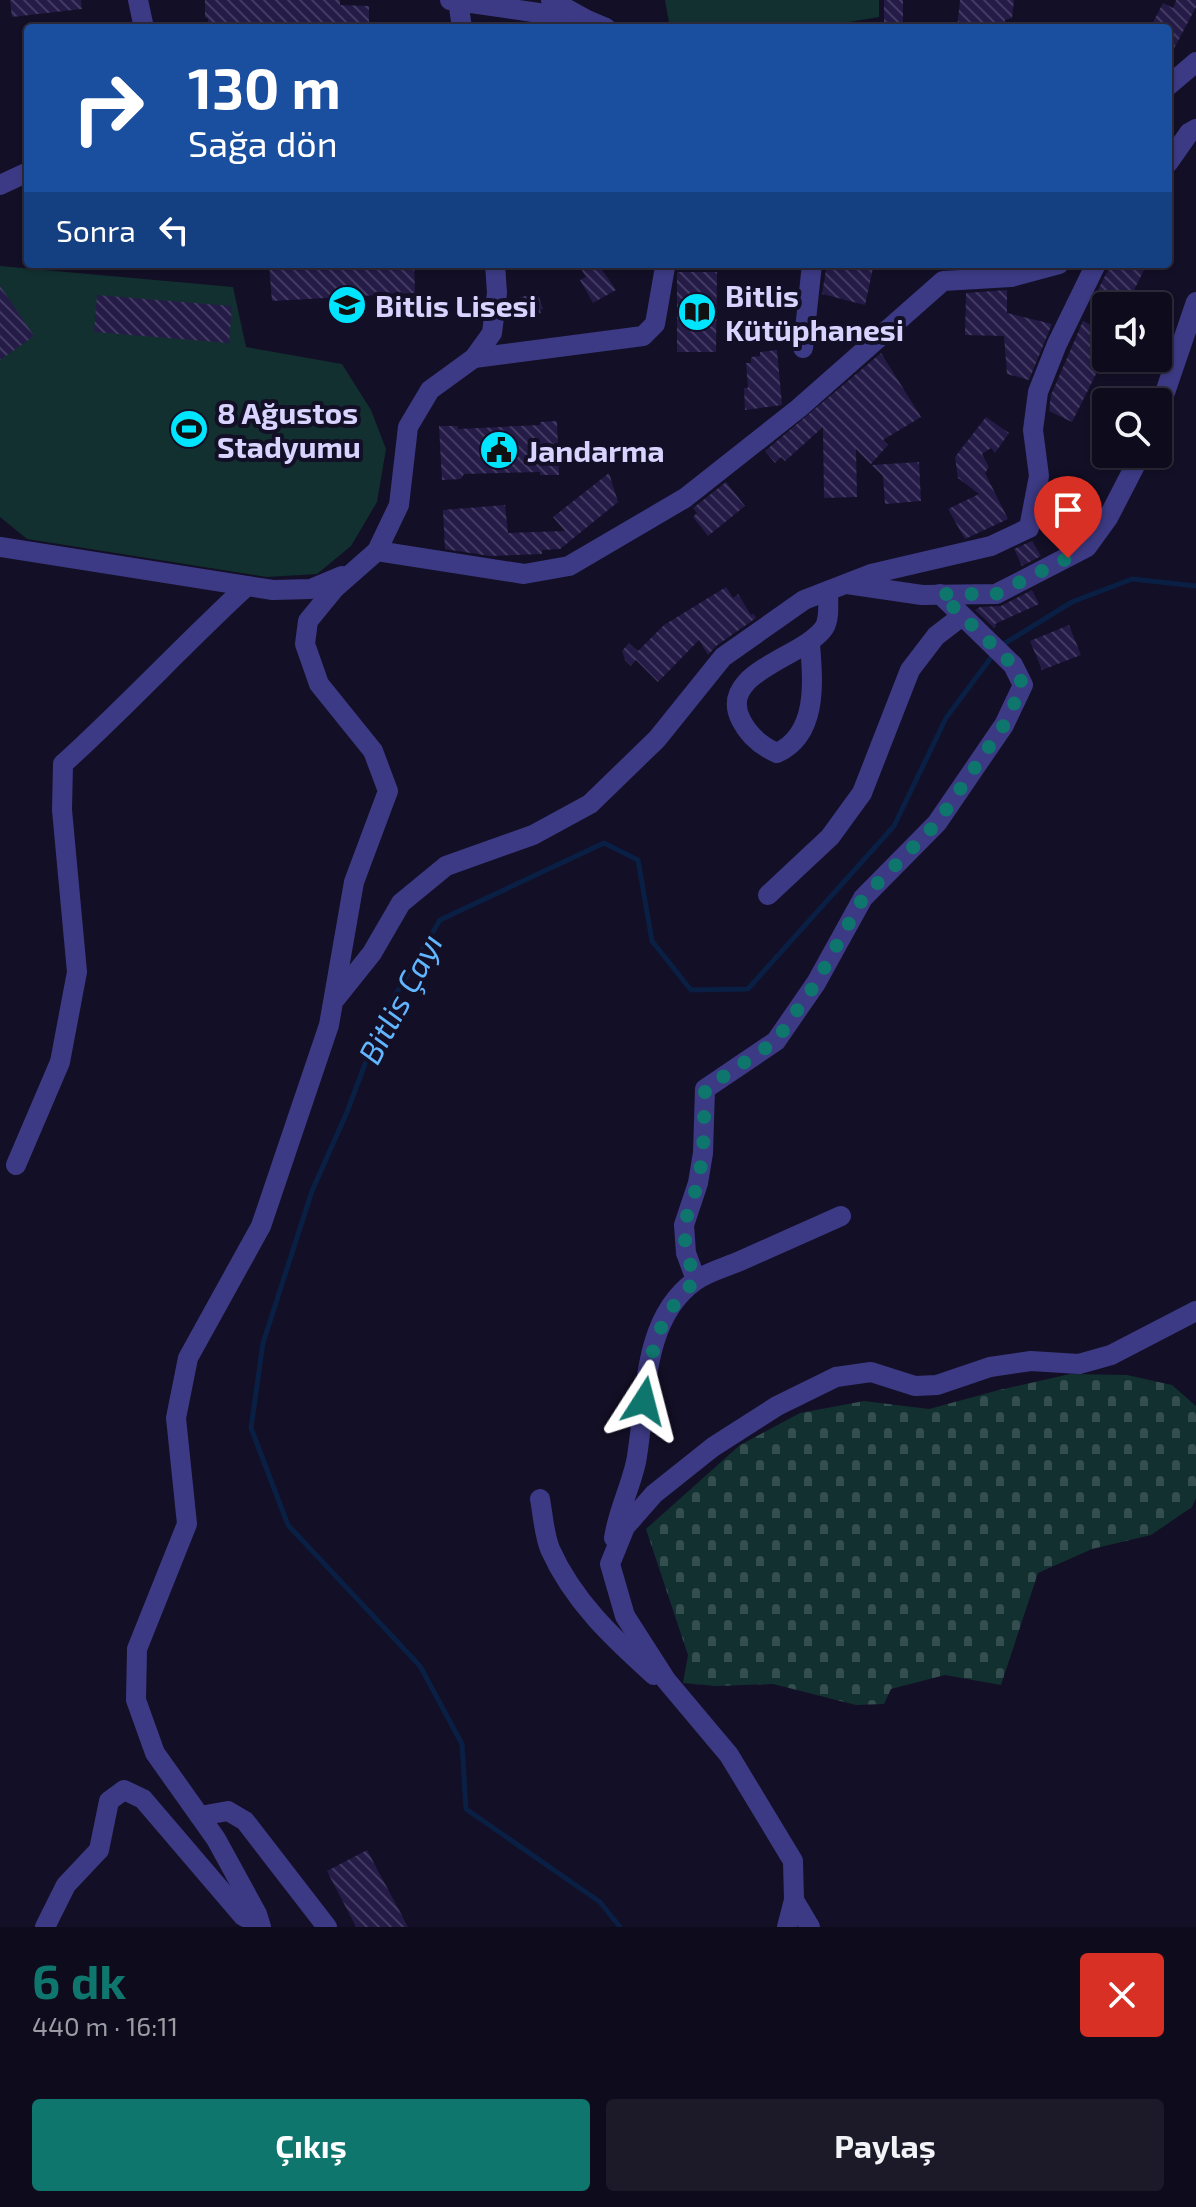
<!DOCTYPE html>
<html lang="tr">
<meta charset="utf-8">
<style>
body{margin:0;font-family:"Exo 2",sans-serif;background:#1c1929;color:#f1f3f6;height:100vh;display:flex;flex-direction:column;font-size:30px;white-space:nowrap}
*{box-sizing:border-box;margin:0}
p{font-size:26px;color:#9b9ba3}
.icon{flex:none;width:44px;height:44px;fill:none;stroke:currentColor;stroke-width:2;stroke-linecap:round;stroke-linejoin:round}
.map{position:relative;height:1927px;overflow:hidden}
.side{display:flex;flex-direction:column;background:#0e0b1c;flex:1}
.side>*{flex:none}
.banner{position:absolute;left:24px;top:24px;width:1148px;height:244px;border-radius:8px;box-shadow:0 2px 6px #0004,0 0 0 2px #2e2b3b;background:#1a4fa0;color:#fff;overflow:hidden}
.controls{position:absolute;left:1092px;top:292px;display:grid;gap:16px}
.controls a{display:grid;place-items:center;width:80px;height:80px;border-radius:8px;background:#0e0b1c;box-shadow:0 2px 6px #0004,0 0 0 2px #2e2b3b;font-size:40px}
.pin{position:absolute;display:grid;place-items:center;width:68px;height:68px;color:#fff;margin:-82px -34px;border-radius:50% 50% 50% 0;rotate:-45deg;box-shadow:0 0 8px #0007}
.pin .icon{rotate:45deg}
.me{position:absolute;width:88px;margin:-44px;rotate:9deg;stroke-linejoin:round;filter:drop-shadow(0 0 6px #0008)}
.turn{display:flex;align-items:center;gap:28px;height:168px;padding:0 32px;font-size:36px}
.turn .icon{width:104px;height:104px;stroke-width:2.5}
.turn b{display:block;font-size:56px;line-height:68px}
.then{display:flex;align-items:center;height:76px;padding:0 32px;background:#0003;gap:16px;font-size:30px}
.round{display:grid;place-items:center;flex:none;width:84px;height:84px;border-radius:8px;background:#1c1929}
.headline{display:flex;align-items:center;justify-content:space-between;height:136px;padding:0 32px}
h1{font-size:48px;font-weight:700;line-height:60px;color:#0f766e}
.action{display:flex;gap:16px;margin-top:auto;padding:16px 32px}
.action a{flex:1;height:92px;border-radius:8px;background:#0f766e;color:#fff;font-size:32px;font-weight:700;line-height:92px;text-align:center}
.action a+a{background:#1c1929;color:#f1f3f6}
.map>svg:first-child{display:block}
.cemetery{fill:url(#cemetery-stones)}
.park{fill:#12302f}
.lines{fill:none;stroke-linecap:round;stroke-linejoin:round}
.stream{stroke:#0a1f44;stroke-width:5}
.building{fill:url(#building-back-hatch)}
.minor{stroke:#3d3a85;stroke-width:20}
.route{stroke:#0f766e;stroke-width:14;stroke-dasharray:0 25.2}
.labels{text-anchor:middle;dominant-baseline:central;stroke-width:8;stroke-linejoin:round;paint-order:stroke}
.poi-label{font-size:30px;font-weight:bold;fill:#d9d4ff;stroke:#130f26;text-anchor:start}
.water-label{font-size:32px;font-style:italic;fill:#62b6ff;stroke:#130f26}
</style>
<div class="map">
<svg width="1196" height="1927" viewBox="0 0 1196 1927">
<defs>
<pattern id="cemetery-stones" width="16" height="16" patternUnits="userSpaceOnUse" patternTransform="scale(2)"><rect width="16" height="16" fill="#12302f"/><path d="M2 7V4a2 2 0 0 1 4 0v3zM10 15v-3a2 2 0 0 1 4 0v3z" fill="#344d4e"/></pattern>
<pattern id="building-back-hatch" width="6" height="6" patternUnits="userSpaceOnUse" patternTransform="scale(2)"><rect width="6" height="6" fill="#241b47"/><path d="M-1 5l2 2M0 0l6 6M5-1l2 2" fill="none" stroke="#433b63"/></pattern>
</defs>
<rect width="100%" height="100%" fill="#130f26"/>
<polygon class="cemetery" points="1070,1374 1127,1375 1172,1385 1196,1406 1196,1498 1192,1507 1151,1535 1092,1549 1038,1573 1001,1685 945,1675 891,1689 884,1704 856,1705 773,1684 716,1686 683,1683 688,1655 646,1529 740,1445 800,1413 864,1401 929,1409 999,1390"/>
<g class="park">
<polygon points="665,0 879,0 879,17 826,26 825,28 670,28"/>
<polygon points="0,266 233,287 246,347 342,364 371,410 386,449 377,502 351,546 317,574 267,577 27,539 0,517"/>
</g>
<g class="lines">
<g class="stream">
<polyline points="999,647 1072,602 1132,579 1196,586"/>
<polyline points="620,1927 600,1902 466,1809 462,1744 420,1666 288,1525 251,1428 263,1343 312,1191 347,1112 383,1016 440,920 604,843 638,860 652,941 691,990 748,989 894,826 946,718 993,655"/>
</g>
</g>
<g class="building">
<polygon points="10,0 81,0 82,9 12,17"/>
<polygon points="205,0 340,0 340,5 369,6 369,28 208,28 208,18 205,18"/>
<rect x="884" y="0" width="19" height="26"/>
<polygon points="960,0 1014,0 1012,18 1005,20 1004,28 957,28"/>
<polygon points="1176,0 1196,0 1196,7 1168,60 1168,28 1150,28 1163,3 1173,8"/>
<polygon points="269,264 414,264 415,293 272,301"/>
<polygon points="578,264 598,264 616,290 593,303 580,280 586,277"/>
<polygon points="827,264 874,264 865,305 822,294"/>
<polygon points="1111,264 1147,264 1126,306 1115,306 1095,296"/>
<polygon points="677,272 717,272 716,352 677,352"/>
<polygon points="0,286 34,336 0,360"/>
<polygon points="1007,290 1007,313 1052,324 1029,380 1007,374 1004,336 965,335 966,293"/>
<polygon points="537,292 543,309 540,310 541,313 526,318 519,298"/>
<polygon points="97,295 232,306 229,343 94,332"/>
<polygon points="1083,321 1106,332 1106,371 1099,368 1072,422 1049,411 1051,395"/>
<polygon points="777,350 782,405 745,410 744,388 748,388 746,363 751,363 751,357 760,356 760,352"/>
<polygon points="881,353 921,417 883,440 888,445 871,464 856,449 857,497 824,498 823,427 785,461 781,457 775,463 765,451"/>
<polygon points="986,417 1009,433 995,453 991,448 982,454 989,467 985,473 1008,519 965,539 948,509 979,494 958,478 955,457"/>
<polygon points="557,421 559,475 540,475 540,472 464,474 461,479 442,480 439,426 458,426 458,429 540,425 540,422"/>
<polygon points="919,462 921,501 885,504 883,476 872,465"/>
<polygon points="609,473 618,502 560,549 542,550 542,554 490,556 445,549 443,510 505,505 508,533 565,531 553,517"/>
<polygon points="726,482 745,506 708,536 693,517 697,513 693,508"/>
<polygon points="1074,495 1092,518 1074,539 1071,535 1068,536 1060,526 1057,529 1047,517"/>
<polygon points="1032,541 1041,556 1022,566 1014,549"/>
<polygon points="726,587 733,598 738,594 751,615 754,614 756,618 716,646 708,655 699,640 658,682 636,660 631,666 625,660 622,651 629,643 638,651 664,625"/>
<polygon points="1032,590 1039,604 995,624 996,627 994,628 975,610 980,607 1001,606"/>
<polygon points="1069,625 1081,655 1042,670 1030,641"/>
<polygon points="367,1850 408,1927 356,1927 327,1871"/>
</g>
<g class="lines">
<g class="minor">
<polyline points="138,0 144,28"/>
<polyline points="450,0 587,20"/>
<polyline points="458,0 462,28"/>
<polyline points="551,0 587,20 606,28"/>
<polyline points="1168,86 1196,62"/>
<polyline points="1168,163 1189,133 1196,129"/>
<polyline points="0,185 28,172"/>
<polyline points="990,264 1011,277 1059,264"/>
<polyline points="803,348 812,264"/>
<polyline points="474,358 643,336 655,324 665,267"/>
<polyline points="1158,413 1196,302"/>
<polyline points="0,547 273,590 311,589 342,576"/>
<polyline points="377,551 524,574 569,566 685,498 799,408 943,281 1011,277"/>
<polyline points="847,584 922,595 996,594 1087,547 1108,518 1141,454"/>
<path d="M810,644C813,682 818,734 777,753C761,746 749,736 741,720C717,672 803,658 824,628C830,619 828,602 828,591"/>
<polyline points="768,895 830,837 862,793 910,670 936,636 962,616"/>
<polyline points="336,998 372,953 401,903 446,866 533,835 590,804 657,739 723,657 804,600 871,574 991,546 1029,528 1039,476 1033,430 1038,392 1057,344 1096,264"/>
<path d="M16,1165L60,1062L77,972L62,810L63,764C126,707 184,644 247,586"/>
<polyline points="696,1280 686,1253 684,1225 698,1183 703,1153 705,1089 776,1041 816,983 863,898 937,823 1004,725 1023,685 1013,665 940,594"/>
<path d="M540,1499C543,1515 544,1534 550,1549C573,1601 613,1638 654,1675"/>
<path d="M614,1538C618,1511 630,1489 636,1462C647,1403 640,1320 695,1281C707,1272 726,1267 740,1261C774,1246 807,1231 841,1216"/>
<polyline points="200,1816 228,1811 245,1821 327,1927"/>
<polyline points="794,1900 810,1927"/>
<polyline points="45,1927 66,1885 99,1850 109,1801 124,1790 143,1799 243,1916 260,1925"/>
<polyline points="261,1927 257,1914 216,1839 155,1753 136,1700 137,1649 187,1524 176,1418 188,1358 261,1226 329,1025 354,882 388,791 373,751 319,684 305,644 308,621 335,588 377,551 399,505 408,427 430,390 474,358 492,333 497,293 495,264"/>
<polyline points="787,1927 794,1900 793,1861 729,1755 666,1680 625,1616 610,1564 625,1527 654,1494 713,1447 777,1406 836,1377 871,1372 915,1386 937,1385 990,1367 1031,1361 1079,1364 1111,1355 1196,1311"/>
</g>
</g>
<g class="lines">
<path class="route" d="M644,1401C652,1348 656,1319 696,1280L686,1253L684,1225L698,1183L703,1153L705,1089L776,1041L816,983L863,898L937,823L1004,725L1023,685L1013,665L940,594H996L1068,558"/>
</g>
<defs>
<g id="school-disc" transform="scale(2)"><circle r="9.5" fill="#00e5ff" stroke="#130f26"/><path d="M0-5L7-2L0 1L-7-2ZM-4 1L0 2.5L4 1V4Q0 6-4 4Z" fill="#111"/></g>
<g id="library-disc" transform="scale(2)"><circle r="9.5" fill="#00e5ff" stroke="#130f26"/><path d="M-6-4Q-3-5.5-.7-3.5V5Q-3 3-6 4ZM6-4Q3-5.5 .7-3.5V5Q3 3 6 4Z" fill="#111"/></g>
<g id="stadium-disc" transform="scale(2)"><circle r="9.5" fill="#00e5ff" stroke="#130f26"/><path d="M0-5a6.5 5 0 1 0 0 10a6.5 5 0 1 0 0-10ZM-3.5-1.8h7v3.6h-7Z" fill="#111"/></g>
<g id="civic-disc" transform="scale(2)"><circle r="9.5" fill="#00e5ff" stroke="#130f26"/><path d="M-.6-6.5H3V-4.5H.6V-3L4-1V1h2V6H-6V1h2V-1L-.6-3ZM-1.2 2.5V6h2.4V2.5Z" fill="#111"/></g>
</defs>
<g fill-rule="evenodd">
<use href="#school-disc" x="347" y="305"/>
<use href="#library-disc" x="697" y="312"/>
<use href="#stadium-disc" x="189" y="429"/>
<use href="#civic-disc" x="499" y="450"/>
</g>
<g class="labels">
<g class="poi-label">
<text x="725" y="295">Bitlis<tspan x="725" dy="34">Kütüphanesi</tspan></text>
<text x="375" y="305">Bitlis Lisesi</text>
<text x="217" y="412">8 Ağustos<tspan x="217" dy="34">Stadyumu</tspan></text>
<text x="527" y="450">Jandarma</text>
</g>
<g class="water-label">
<text transform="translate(399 998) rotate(-62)">Bitlis Çayı</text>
</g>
</g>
</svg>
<div class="controls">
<a><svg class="icon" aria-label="sound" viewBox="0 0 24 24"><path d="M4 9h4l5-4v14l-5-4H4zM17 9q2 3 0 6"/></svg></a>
<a><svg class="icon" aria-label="search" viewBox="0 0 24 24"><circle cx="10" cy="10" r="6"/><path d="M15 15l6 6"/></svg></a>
</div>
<div class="pin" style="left:1068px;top:558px;background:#d93025"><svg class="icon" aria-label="arrive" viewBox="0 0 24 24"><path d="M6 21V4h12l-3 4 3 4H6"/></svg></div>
<svg class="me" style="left:644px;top:1401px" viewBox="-20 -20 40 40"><path d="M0-17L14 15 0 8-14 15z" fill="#0f766e" stroke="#fff" stroke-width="4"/></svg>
<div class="banner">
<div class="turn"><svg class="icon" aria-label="right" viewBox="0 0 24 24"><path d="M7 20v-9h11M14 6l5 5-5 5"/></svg><div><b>130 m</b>Sağa dön</div></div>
<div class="then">Sonra<svg class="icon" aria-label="left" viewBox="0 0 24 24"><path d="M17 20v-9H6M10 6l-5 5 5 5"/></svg></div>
</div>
</div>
<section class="side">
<div class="headline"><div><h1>6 dk</h1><p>440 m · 16:11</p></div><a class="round" style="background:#d93025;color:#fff"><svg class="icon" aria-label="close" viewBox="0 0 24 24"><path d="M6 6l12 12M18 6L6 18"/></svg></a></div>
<div class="action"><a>Çıkış</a><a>Paylaş</a></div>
</section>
